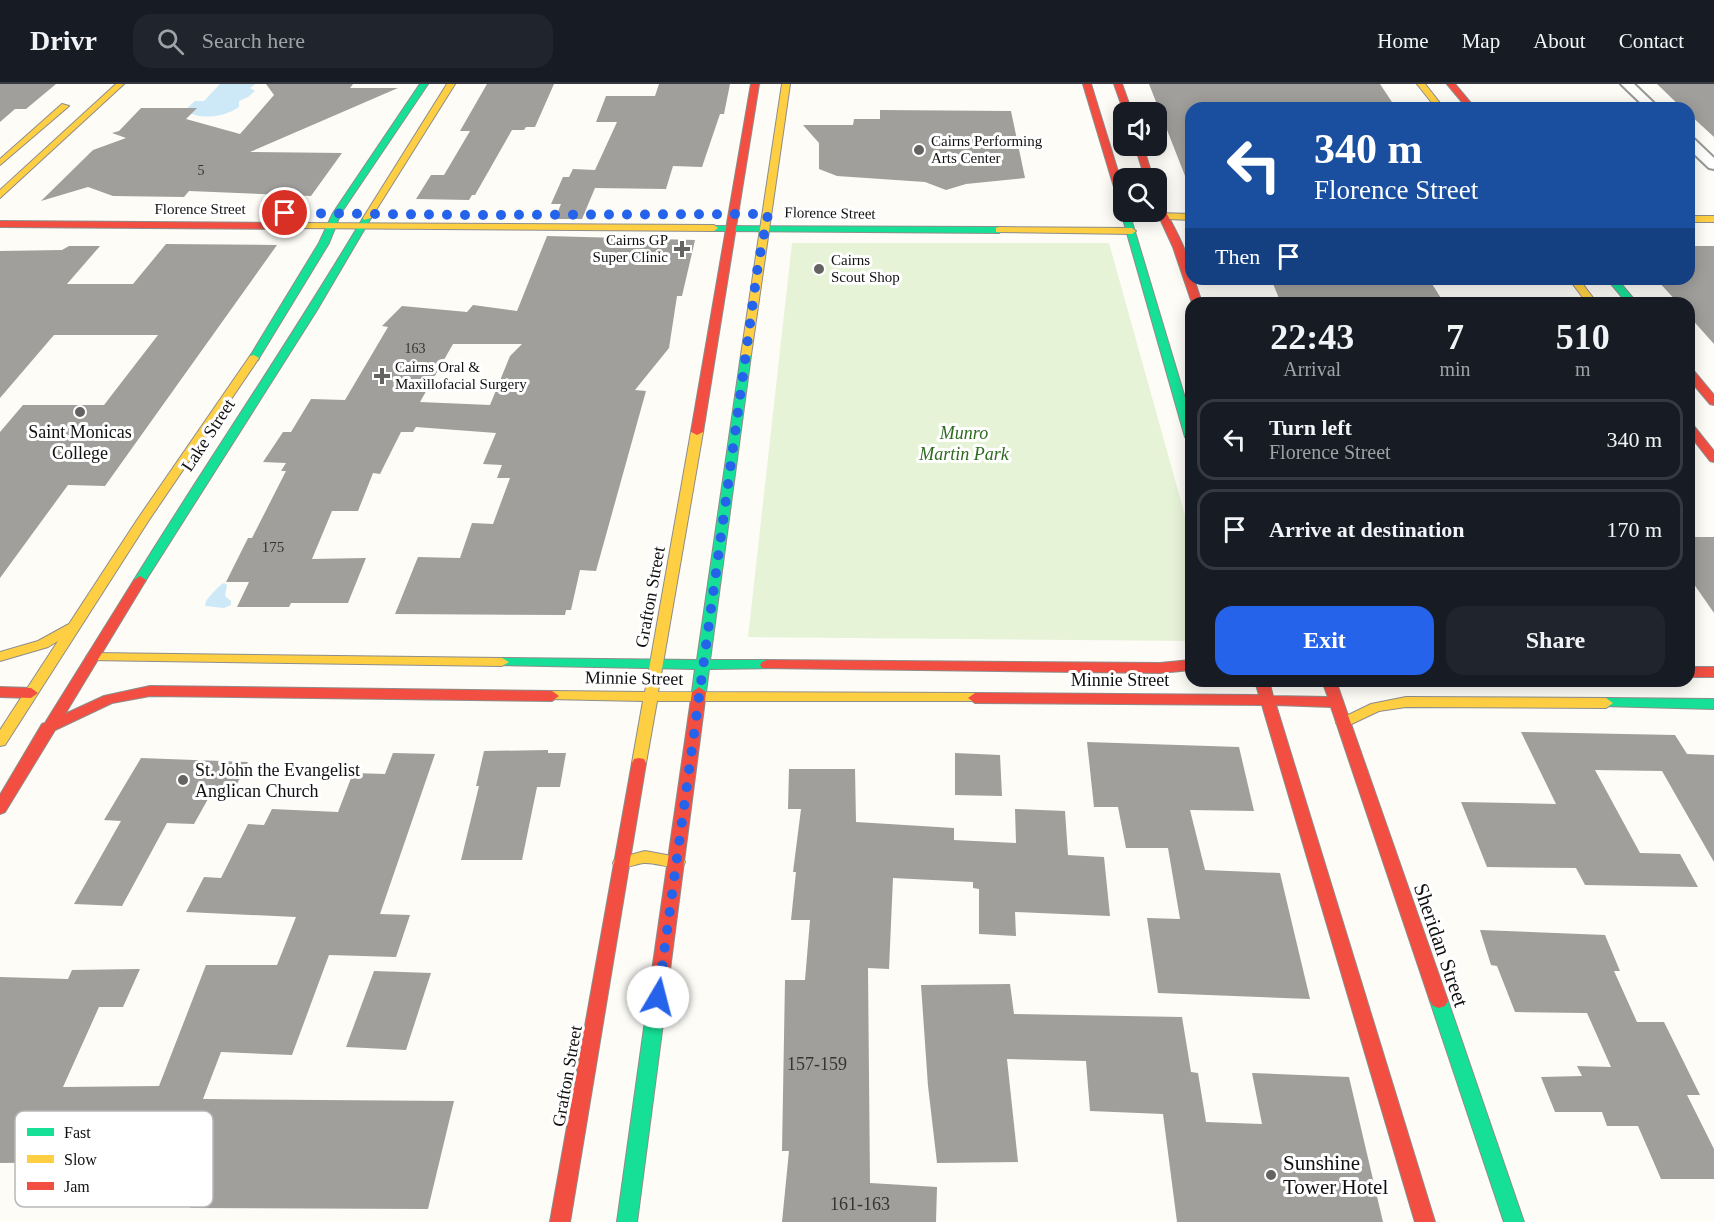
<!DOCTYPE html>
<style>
body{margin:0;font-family:"Times New Roman",serif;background:#20242c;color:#f1f3f6;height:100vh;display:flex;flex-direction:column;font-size:22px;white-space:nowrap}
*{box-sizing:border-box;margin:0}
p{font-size:20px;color:#9ea1a6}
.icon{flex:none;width:33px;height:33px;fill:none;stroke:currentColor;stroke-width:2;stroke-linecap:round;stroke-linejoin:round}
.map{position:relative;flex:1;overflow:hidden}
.sheet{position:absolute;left:1185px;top:213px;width:510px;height:390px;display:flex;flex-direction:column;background:#171b24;border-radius:18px;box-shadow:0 3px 15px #0003}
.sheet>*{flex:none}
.hud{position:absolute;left:1185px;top:18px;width:510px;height:183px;border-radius:18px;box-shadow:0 3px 15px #0003;background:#1a4fa0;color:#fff;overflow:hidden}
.tools{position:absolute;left:1113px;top:18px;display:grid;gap:12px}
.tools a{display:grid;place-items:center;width:54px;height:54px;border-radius:12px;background:#171b24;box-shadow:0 3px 15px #0003;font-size:30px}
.pin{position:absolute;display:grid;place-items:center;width:51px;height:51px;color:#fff;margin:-26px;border:3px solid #fff;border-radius:50%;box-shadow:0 2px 6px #0007}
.me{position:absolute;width:66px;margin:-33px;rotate:8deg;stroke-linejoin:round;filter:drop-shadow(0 0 4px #0008)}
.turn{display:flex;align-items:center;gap:21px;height:126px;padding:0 30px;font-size:27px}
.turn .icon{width:78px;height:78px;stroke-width:2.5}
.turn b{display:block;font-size:42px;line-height:51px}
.then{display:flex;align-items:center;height:57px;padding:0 30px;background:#0003;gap:12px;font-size:22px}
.eta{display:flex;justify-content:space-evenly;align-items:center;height:102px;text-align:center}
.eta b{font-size:36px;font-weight:700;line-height:42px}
.cta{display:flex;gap:12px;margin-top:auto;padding:12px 30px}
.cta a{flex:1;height:69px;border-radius:18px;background:#2563eb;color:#fff;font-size:24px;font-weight:700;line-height:69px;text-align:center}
.cta a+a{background:#20242c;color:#f1f3f6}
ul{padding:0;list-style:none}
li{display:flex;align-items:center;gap:18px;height:81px;margin:0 12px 9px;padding:0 18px;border:3px solid #363941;border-radius:18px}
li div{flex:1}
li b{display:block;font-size:22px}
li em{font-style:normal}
header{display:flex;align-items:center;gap:36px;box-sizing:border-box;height:84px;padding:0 30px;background:#171b24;border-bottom:2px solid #363941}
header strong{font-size:28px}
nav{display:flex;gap:33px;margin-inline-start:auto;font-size:21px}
.search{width:420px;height:54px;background:#20242c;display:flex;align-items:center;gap:15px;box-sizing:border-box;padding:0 21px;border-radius:18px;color:#9ea1a6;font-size:22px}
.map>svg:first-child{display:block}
.green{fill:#e7f3d7}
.water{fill:#cde8f7}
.building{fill:#a19f9c;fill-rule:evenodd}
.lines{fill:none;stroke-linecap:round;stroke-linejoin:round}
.street-casing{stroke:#979795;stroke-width:4}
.fast-casing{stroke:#8e8d8b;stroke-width:2}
.slow-casing{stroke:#8e8d8b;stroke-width:2}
.jam-casing{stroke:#8e8d8b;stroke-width:2}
.street{fill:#fffffe;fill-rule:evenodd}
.fast{fill:#16e098;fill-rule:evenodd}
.slow{fill:#ffcf43;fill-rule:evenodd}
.jam{fill:#f24e42;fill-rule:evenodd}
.route{stroke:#2563eb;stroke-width:10;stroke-dasharray:0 18}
.poi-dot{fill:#646362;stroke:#fff;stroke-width:2}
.labels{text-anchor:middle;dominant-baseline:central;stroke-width:6;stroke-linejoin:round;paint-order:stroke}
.far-number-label{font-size:14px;fill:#353434}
.far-poi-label{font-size:15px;fill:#111;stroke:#fff;text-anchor:start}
.far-street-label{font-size:15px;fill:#111;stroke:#fff}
.number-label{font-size:15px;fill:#353434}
.poi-label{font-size:18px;fill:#111;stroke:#fff}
.park-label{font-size:18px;font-style:italic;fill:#2f6b1f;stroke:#fff}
.street-label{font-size:18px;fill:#111;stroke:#fff}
.near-number-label{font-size:18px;fill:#353434}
.near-street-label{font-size:21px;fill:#111;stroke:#fff}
.near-poi-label{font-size:21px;fill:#111;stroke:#fff;text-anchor:start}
.key{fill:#fff;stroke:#b8b8b8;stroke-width:1.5}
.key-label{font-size:16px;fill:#111}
</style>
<header>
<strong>Drivr</strong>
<div class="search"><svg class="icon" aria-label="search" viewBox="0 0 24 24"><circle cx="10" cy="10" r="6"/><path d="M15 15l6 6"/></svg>Search here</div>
<nav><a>Home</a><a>Map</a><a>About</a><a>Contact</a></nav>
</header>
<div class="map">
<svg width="1714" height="1138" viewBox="0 0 1714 1138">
<rect width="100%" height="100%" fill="#fdfcf7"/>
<polygon class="green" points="792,159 1109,159 1191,453 1191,557 748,553"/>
<g class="water">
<path d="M220,0H255L250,4L255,7L248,13L239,17V23C225,33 199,37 185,26L195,17H204Z"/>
<path d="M224,499L227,501L225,512L231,517V521L224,524L205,522L206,517C210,512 219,501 224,499Z"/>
</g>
<g class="building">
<polygon points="0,0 56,0 26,25 15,25 0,38"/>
<polygon points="266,0 353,0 350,4 398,4 250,68 342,69 311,112 189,107 184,113 113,112 88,103 41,117 93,66 126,54 112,49 119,47 141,24 197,24 186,35 240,50 274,11"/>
<polygon points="487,0 554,0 535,43 526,43 524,46 512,46 475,111 472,111 469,116 416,115 431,91 444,91 470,47 460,47"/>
<polygon points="659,0 730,0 724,30 720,30 702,83 673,82 666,105 595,104 582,135 555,135 561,120 551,120 563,93 569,93 573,85 595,86 617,38 596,38 606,12 655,12"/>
<polygon points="1149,0 1380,0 1396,24 1191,24 1191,102 1189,102"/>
<polygon points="1657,0 1714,0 1714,53 1689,30 1689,24 1682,24"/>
<polygon points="880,26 1011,27 1025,94 966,100 946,106 925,98 837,92 819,85 819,59 803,41 853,41 854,35 880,35"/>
<path d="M547,152L695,156L682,212H677L669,264L635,306L646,307L596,487L580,486L571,526H566L565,531L395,530L418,473L460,474L472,439L493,440L510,394H497L502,381L483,380L496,349L416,343L413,348H401L380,390L373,389L358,427H332L312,475L366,474L348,519H291L289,523H237L249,498H226L248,454H252L286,387H281L286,379L263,378L283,348H291L311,315L345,316L388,243L382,242L402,222L467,228L473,221L517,227ZM453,260H522L510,272L490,321L420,318Z"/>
<polygon points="166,160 277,161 105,402 68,401 0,494 0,348 23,321 104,321 158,251 54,251 0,314 0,167 62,166 69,162 100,162 67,200 133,200"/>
<polygon points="1689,162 1714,162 1714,260 1689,232 1689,219 1678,219 1657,196 1689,196"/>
<polygon points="1271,195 1429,195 1444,219 1281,219"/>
<polygon points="1689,453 1714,453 1714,529 1689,493"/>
<polygon points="1521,648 1675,651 1687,670 1714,671 1714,778 1662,687 1595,686 1640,769 1680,770 1698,803 1585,801 1576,784 1487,783 1461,718 1556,720"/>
<polygon points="1087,658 1239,663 1254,727 1190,726 1205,786 1280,789 1310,915 1158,909 1147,834 1180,835 1168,764 1126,764 1118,723 1094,723"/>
<polygon points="548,666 548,669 566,669 560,703 537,703 522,776 461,776 479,702 476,702 484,667"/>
<polygon points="393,669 435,670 380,830 410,831 396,873 329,871 292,971 221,968 203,1015 454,1017 428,1125 190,1124 207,1077 0,1079 0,893 68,895 72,886 140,885 123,923 99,923 63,1003 159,1002 206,881 277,881 296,833 186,828 204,793 221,794 248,740 264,741 272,725 338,728 353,689 385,690"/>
<polygon points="955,669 1000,671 1002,712 955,711"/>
<polygon points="141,674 248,678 229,716 208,715 194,740 167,739 122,822 74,820 121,737 104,736"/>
<polygon points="789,685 855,685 856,738 954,744 954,756 1016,759 1015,725 1065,727 1068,771 1104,773 1110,832 1015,828 1016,852 979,850 979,805 973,804 973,798 893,794 889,885 868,884 870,1099 937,1103 936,1138 782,1138 789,1067 782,1067 785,896 805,896 810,836 791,836 796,788 793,788 801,725 788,725"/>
<polygon points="1480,846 1605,851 1620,887 1614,887 1637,938 1664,938 1700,1011 1687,1011 1714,1065 1714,1095 1661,1095 1638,1042 1607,1042 1602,1028 1555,1028 1541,993 1582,992 1577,982 1611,983 1587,929 1515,928 1497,882 1491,881"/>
<polygon points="374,887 431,889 406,966 346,963"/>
<polygon points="1010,900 1014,930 1182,933 1191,988 1198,989 1206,1038 1262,1040 1252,989 1349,993 1383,1138 1177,1138 1163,1030 1090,1027 1086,977 1007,975 1018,1078 937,1079 928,1002 921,901"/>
</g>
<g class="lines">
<g class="street-casing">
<g id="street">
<polygon points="1621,0 1634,0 1659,24 1646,24"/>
<polygon points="1689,54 1694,55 1714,74 1714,85 1709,84 1689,65"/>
</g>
</g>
<g class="fast-casing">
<g id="fast">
<polygon points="420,0 428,0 341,129 329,159 259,274 258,276 250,276 249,274 319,159 333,129"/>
<polygon points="1122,126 1129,128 1191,334 1191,356 1185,353 1121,128"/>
<path d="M367,131L371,134L317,226L144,499H136L134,496C209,375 290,257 363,134Z"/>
<polygon points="711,142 999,143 1003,146 999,149 714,147 710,144"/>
<polygon points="1607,195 1617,195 1637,219 1627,219"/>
<polygon points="746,268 751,271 710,576 767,576 774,581 772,584 709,585 706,608 699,613 692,608 695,585 497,581 495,578 497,575 502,574 697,576 741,271"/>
<polygon points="1606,614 1714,615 1714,625 1601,622 1599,619"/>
<polygon points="659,894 665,896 668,901 637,1138 617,1138 650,901 653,896"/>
<polygon points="1439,910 1445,912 1448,917 1524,1138 1504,1138 1430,917 1433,912"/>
</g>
</g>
<g class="slow-casing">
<g id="slow">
<polygon points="116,0 124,0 0,114 0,106"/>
<polygon points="447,0 455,0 371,134 364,136 363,134"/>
<polygon points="782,0 790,0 751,271 746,274 741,271"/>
<polygon points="1417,0 1425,0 1444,24 1436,24"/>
<polygon points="62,20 69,22 0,81 0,75"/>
<polygon points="1126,128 1191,130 1191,136 1123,133 1123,129"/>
<rect x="1689" y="132" width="25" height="6"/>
<polygon points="295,139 714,141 718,144 714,147 292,144 292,140"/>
<polygon points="999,143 1132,144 1136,147 1132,150 996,148 996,144"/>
<polygon points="1569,195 1579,195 1597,219 1587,219"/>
<polygon points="254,271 259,274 149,436 5,661 0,662 0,646 58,557 48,563 0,577 0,568 38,557 69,540 137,436 250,272"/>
<polygon points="697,345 703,348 658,608 975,609 980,611 982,614 980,617 657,617 646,679 644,683 634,683 632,679 643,617 547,615 545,612 552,607 645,608 691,348"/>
<polygon points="93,569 502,574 509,578 502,582 88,576 86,573 88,570"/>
<polygon points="1406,613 1606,614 1613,619 1606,624 1406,623 1379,627 1343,644 1336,639 1338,636 1371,620"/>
<path d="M645,767L683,774L685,778L683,782C670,786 657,778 644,779C634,780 625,786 615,783L613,779L615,775Z"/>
</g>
</g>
<g class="jam-casing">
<g id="jam">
<polygon points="751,0 759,0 703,348 697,351 691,348"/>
<polygon points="1083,0 1091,0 1124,107 1124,125 1120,123"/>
<polygon points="1114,0 1122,0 1132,28 1124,28"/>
<polygon points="1447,0 1455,0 1475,24 1467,24"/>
<polygon points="1135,62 1143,62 1153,94 1145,94"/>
<path d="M1156,114L1160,116C1171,140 1191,168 1191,195H1194L1202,219H1192L1173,163L1156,126Z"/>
<polygon points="0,137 295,139 299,142 295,145 0,143"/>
<polygon points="1689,285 1693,286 1714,311 1714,321 1710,320 1689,295"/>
<polygon points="1689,340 1693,341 1714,367 1714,378 1710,377 1689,350"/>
<polygon points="140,492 146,496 65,630 104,612 150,602 552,607 559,612 552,617 150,612 112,619 55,646 5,728 0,730 0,711 42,640 45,639 134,496"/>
<polygon points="767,576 1160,579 1191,576 1191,586 1160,589 762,584 760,581 762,578"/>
<rect x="1689" y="583" width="25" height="10"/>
<polygon points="1255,597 1269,597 1273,612 1328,613 1322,597 1336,597 1448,917 1445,922 1439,924 1433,922 1430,917 1331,623 1276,621 1435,1138 1415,1138 1262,621 975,619 968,614 975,609 1259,611"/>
<polygon points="0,603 31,604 38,609 31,614 0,613"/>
<polygon points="699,603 706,608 668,901 665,906 659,908 653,906 650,901 692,608"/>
<polygon points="639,674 644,675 646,679 570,1138 550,1138 632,679 634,675"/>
</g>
</g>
<use href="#street" class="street"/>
<use href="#fast" class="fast"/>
<use href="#slow" class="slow"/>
<use href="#jam" class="jam"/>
</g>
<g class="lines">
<polyline class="route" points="285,129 470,131 768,130 758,181 658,913"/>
</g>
<g class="poi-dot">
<circle cx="919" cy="66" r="6"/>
<path d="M679 156h6v6h6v6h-6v6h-6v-6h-6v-6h6z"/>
<circle cx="819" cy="185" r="6"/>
<path d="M379 283h6v6h6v6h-6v6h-6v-6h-6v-6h6z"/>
<circle cx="80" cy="328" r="6"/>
<circle cx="183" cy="696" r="6"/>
<circle cx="1271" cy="1091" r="6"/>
</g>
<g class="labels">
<g class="far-number-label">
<text x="201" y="86">5</text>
<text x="415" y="264">163</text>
</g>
<g class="far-poi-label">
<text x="931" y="57">Cairns Performing<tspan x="931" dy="17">Arts Center</tspan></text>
<text x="668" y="156" text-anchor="end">Cairns GP<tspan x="668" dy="17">Super Clinic</tspan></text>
<text x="831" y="176">Cairns<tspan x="831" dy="17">Scout Shop</tspan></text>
<text x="395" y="283">Cairns Oral &amp;<tspan x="395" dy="17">Maxillofacial Surgery</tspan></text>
</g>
<g class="far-street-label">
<text x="200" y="125">Florence Street</text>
<text transform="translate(830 129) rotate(1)">Florence Street</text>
</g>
<g class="number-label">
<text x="273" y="463">175</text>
</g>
<g class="poi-label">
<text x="80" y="348">Saint Monicas<tspan x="80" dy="21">College</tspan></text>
<text x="195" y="686" text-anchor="start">St. John the Evangelist<tspan x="195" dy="21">Anglican Church</tspan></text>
</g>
<g class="park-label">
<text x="964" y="349">Munro<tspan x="964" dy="21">Martin Park</tspan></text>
</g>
<g class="street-label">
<text transform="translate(208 351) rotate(-57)">Lake Street</text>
<text transform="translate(650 513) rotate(-80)">Grafton Street</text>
<text transform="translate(634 594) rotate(1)">Minnie Street</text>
<text x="1120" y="596">Minnie Street</text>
<text transform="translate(567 992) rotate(-80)">Grafton Street</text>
</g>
<g class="near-number-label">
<text x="817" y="980">157-159</text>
<text x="860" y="1120">161-163</text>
</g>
<g class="near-street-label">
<text transform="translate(1441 861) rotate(71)">Sheridan Street</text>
</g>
<g class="near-poi-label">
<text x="1283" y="1079">Sunshine<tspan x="1283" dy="24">Tower Hotel</tspan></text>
</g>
</g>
<rect x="15" y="1027" width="198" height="96" rx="9" class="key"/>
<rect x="27" y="1044" width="27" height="8" fill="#16e098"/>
<rect x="27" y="1071" width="27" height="8" fill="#ffcf43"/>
<rect x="27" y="1098" width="27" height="8" fill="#f24e42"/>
<g class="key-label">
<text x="64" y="1054">Fast</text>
<text x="64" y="1081">Slow</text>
<text x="64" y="1108">Jam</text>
</g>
</svg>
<div class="tools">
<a><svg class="icon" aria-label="sound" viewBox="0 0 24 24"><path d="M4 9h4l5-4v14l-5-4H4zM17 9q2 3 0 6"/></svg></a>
<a><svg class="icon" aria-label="search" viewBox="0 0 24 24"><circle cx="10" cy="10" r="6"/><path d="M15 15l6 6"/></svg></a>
</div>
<div class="pin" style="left:285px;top:129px;background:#d93025"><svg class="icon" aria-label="arrive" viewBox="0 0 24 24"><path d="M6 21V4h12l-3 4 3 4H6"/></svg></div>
<svg class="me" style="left:658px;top:913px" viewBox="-20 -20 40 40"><circle r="19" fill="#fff"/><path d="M0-13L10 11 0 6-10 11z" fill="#2563eb"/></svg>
<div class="hud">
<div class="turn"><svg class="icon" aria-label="left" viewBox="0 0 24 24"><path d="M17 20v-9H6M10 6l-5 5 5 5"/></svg><div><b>340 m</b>Florence Street</div></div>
<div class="then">Then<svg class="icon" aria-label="arrive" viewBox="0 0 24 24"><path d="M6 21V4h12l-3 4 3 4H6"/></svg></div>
</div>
<section class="sheet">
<div class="eta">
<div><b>22:43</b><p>Arrival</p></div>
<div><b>7</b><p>min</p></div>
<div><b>510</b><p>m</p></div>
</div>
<ul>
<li><svg class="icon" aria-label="left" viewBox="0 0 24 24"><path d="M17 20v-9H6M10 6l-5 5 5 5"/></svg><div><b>Turn left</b><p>Florence Street</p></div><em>340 m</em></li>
<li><svg class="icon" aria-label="arrive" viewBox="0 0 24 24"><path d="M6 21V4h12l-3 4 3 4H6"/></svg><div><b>Arrive at destination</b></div><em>170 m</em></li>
</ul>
<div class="cta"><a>Exit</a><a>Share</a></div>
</section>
</div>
